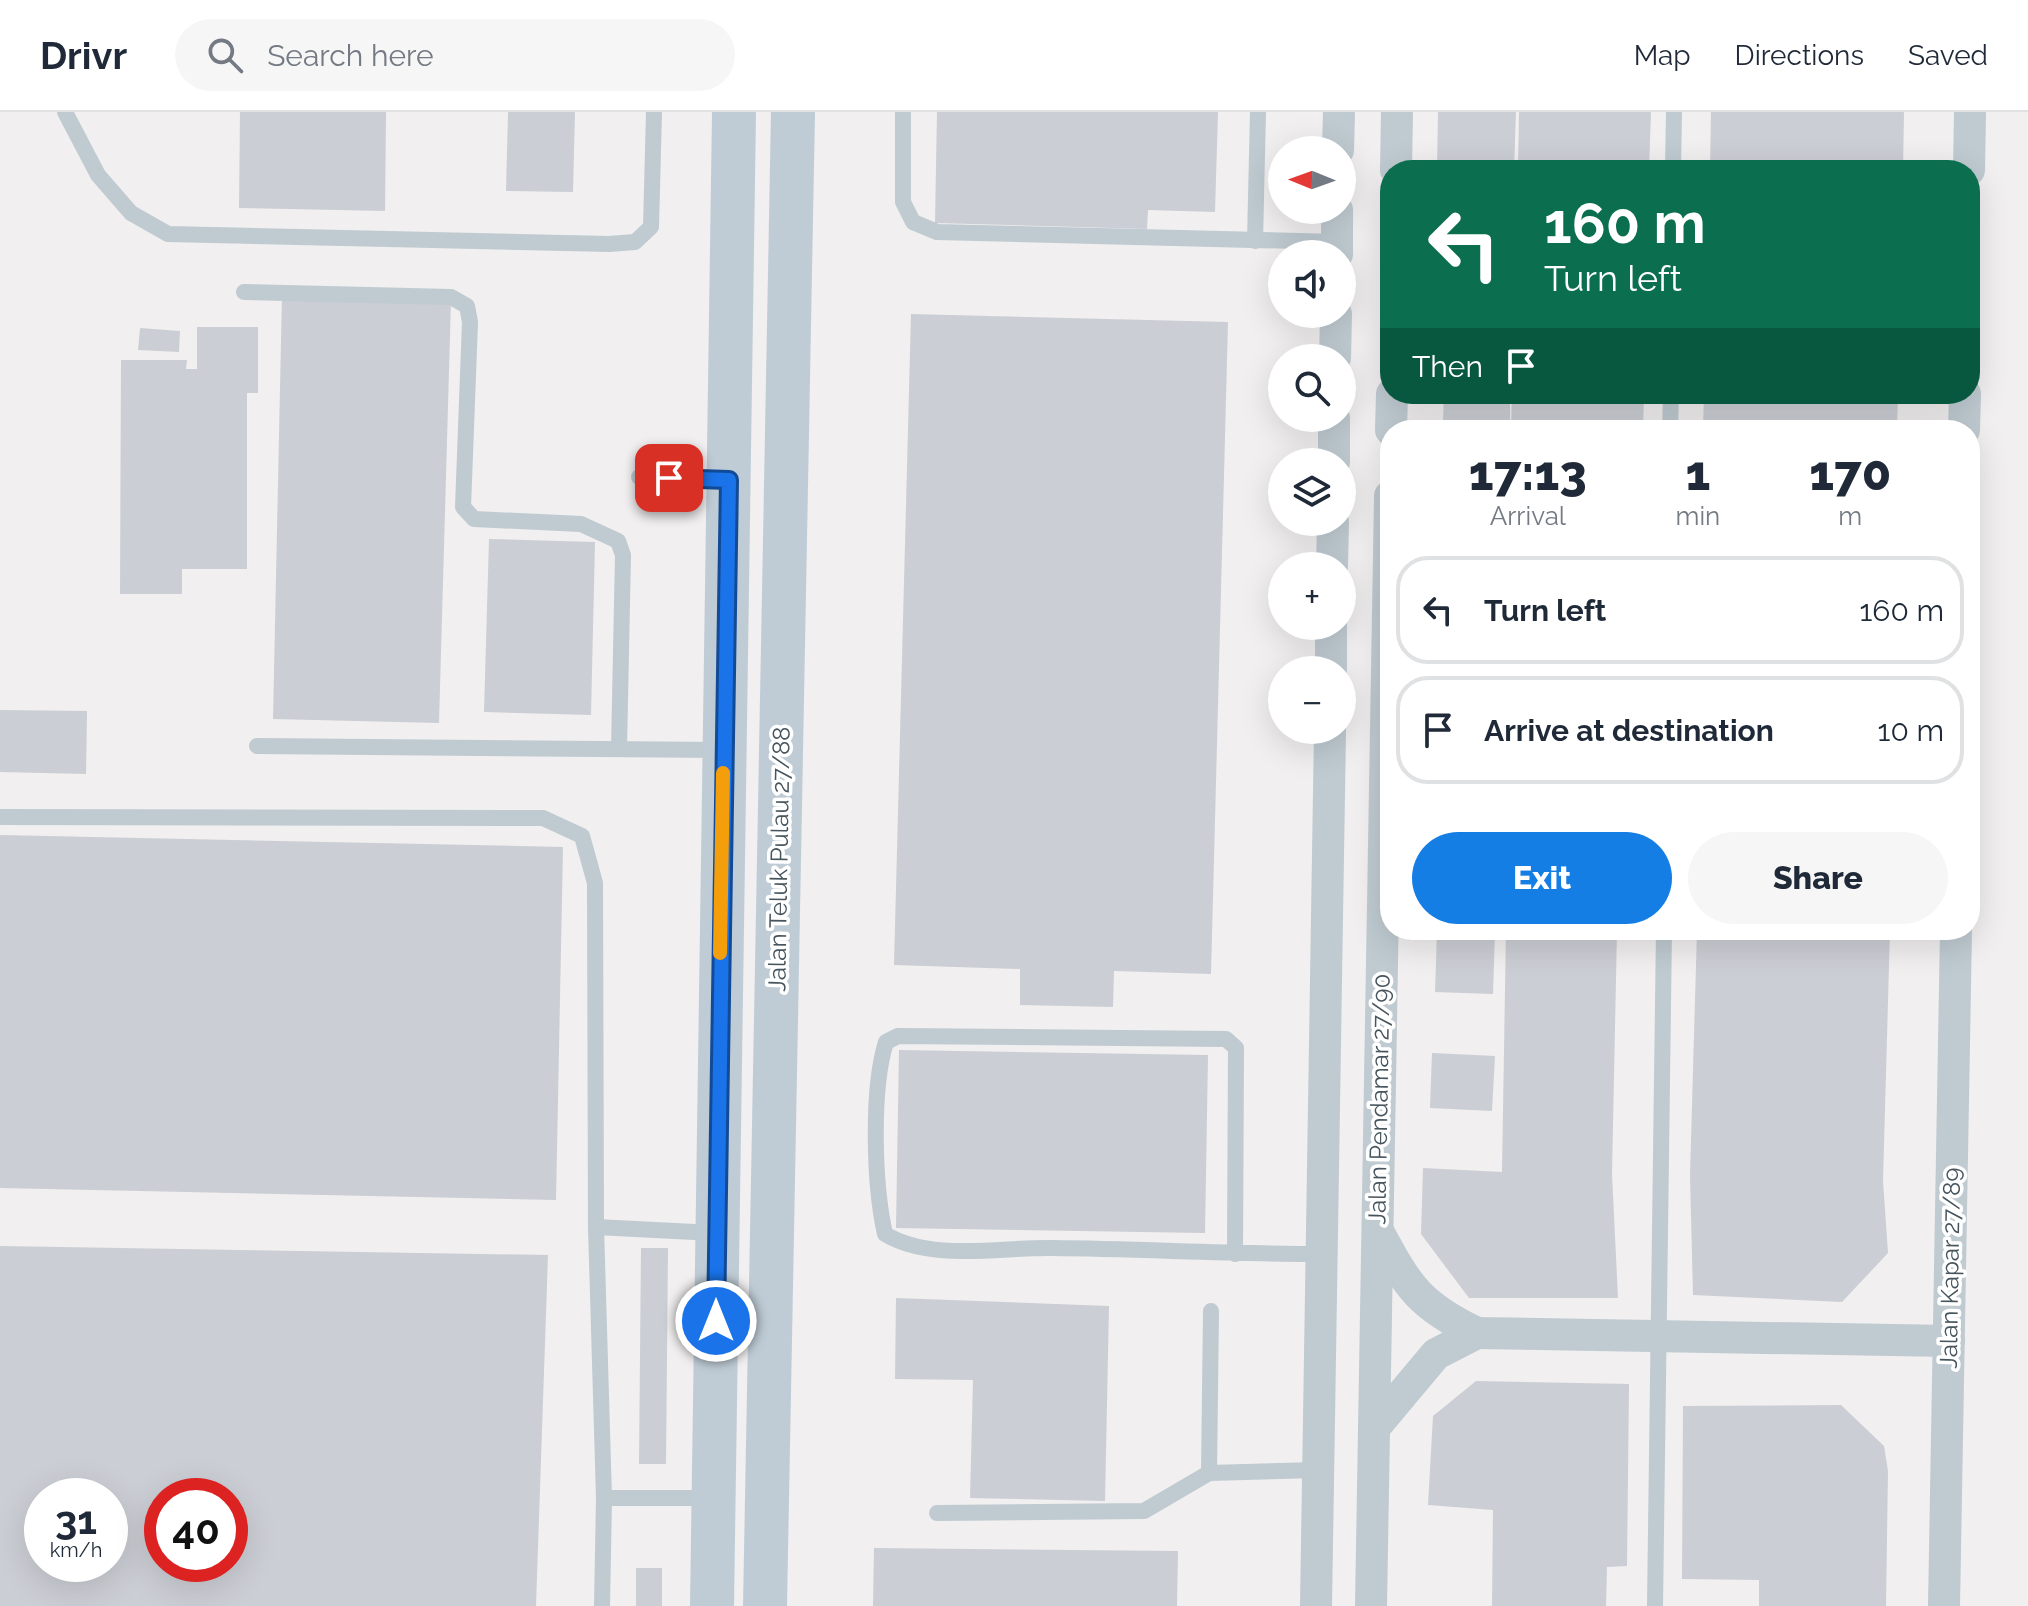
<!DOCTYPE html>
<meta charset="utf-8">
<style>
body{margin:0;font-family:Raleway,sans-serif;background:#f6f6f7;color:#1f2937;height:100vh;display:flex;flex-direction:column;font-size:30px;white-space:nowrap}
*{box-sizing:border-box;margin:0}
p{font-size:26px;color:#747a83}
.icon{flex:none;width:44px;height:44px;fill:none;stroke:currentColor;stroke-width:2;stroke-linecap:round;stroke-linejoin:round}
.map{position:relative;flex:1;overflow:hidden}
.sheet{position:absolute;left:1380px;top:308px;width:600px;height:520px;display:flex;flex-direction:column;background:#fff;border-radius:32px;box-shadow:0 8px 32px #0002}
.sheet>*{flex:none}
.top-card{position:absolute;left:1380px;top:48px;width:600px;height:244px;border-radius:32px;box-shadow:0 8px 32px #0002;background:#0b6e4f;color:#fff;overflow:hidden}
.needle{width:52px;rotate:271deg}
.controls{position:absolute;left:1268px;top:24px;display:grid;gap:16px}
.controls a{display:grid;place-items:center;width:88px;height:88px;border-radius:50%;background:#fff;box-shadow:0 8px 32px #0002;font-size:40px}
.speed{position:absolute;left:24px;top:1366px;display:flex;gap:16px;font-size:40px;font-weight:700;text-align:center}
.speed>*{display:grid;place-content:center;width:104px;height:104px;border-radius:50%;background:#fff;box-shadow:0 8px 32px #0002;line-height:1}
.speed small{font-size:20px;font-weight:400}
.speed .limit{border:12px solid #d22;background:#fff;color:#111}
.pin{position:absolute;display:grid;place-items:center;width:68px;height:68px;color:#fff;margin:-34px;border-radius:16px;box-shadow:0 4px 12px #0006}
.me{position:absolute;width:88px;margin:-44px;rotate:0deg;stroke-linejoin:round;filter:drop-shadow(0 0 6px #0008)}
.turn{display:flex;align-items:center;gap:28px;height:168px;padding:0 32px;font-size:36px}
.turn .icon{width:104px;height:104px;stroke-width:2.5}
.turn b{display:block;font-size:56px;line-height:68px}
.then{display:flex;align-items:center;height:76px;padding:0 32px;background:#0003;gap:16px;font-size:30px}
.eta{display:flex;justify-content:space-evenly;align-items:center;height:136px;text-align:center}
.eta b{font-size:48px;font-weight:800;line-height:56px}
.button{display:flex;gap:16px;margin-top:auto;padding:16px 32px}
.button a{flex:1;height:92px;border-radius:48px;background:#157ee5;color:#fff;font-size:32px;font-weight:800;line-height:92px;text-align:center}
.button a+a{background:#f6f6f7;color:#1f2937}
ul{padding:0;list-style:none}
li{display:flex;align-items:center;gap:24px;height:108px;margin:0 16px 12px;padding:0 16px;border:4px solid #e0e1e3;border-radius:32px}
li div{flex:1}
li b{display:block;font-size:30px}
li em{font-style:normal}
header{display:flex;align-items:center;gap:48px;box-sizing:border-box;height:112px;padding:0 40px;background:#fff;border-bottom:2px solid #e0e1e3}
header strong{font-size:38px}
nav{display:flex;gap:44px;margin-inline-start:auto;font-size:28px}
.search{width:560px;height:72px;background:#f6f6f7;display:flex;align-items:center;gap:20px;box-sizing:border-box;padding:0 28px;border-radius:44px;color:#747a83;font-size:30px}
.map>svg:first-child{display:block}
.building{fill:#cbced4;fill-rule:evenodd}
.lines{fill:none;stroke-linecap:round;stroke-linejoin:round}
.lane{stroke:#bfcad1;stroke-width:16}
.street{stroke:#bfcad1;stroke-width:32}
.secondary{stroke:#bfccd6;stroke-width:44}
.route-casing{stroke:#114b97;stroke-width:20}
.route{stroke:#1a73e8;stroke-width:14}
.slow{stroke:#f59e0b;stroke-width:14}
.labels{text-anchor:middle;dominant-baseline:central;stroke-width:7;stroke-linejoin:round;paint-order:stroke}
.street-label{font-size:24px;fill:#46545d;stroke:#fff}
</style>
<header>
<strong>Drivr</strong>
<div class="search"><svg class="icon" aria-label="search" viewBox="0 0 24 24"><circle cx="10" cy="10" r="6"/><path d="M15 15l6 6"/></svg>Search here</div>
<nav><a>Map</a><a>Directions</a><a>Saved</a></nav>
</header>
<div class="map">
<svg width="2028" height="1494" viewBox="0 0 2028 1494">
<rect width="100%" height="100%" fill="#f1efef"/>
<g class="building">
<polygon points="240,0 386,0 385,99 239,96"/>
<polygon points="508,0 575,0 573,80 506,79"/>
<polygon points="937,0 1218,0 1215,100 1148,98 1147,117 935,111"/>
<polygon points="1438,0 1516,0 1514,58 1437,58"/>
<polygon points="1519,0 1651,0 1649,58 1518,58"/>
<polygon points="1711,0 1904,0 1903,58 1710,58"/>
<polygon points="282,182 451,188 439,611 273,607"/>
<polygon points="911,202 1228,210 1211,862 1114,859 1113,895 1020,893 1020,857 894,853"/>
<polygon points="197,215 258,215 258,281 247,281 247,457 182,457 182,482 120,482 121,248 187,248 186,257 197,257"/>
<polygon points="140,216 180,219 179,240 138,238"/>
<polygon points="1444,282 1510,282 1510,311 1443,309"/>
<polygon points="1512,282 1644,282 1643,318 1511,318"/>
<polygon points="1704,282 1898,282 1897,318 1703,318"/>
<polygon points="489,427 595,430 591,603 484,600"/>
<polygon points="0,598 87,599 86,662 0,660"/>
<polygon points="0,723 563,735 556,1088 0,1076"/>
<polygon points="1437,818 1495,818 1493,882 1435,880"/>
<polygon points="1506,818 1617,818 1612,1062 1618,1186 1469,1186 1421,1122 1423,1056 1502,1060"/>
<polygon points="1697,818 1890,818 1883,1069 1888,1141 1842,1190 1693,1183 1690,1064"/>
<polygon points="899,938 1208,943 1205,1121 896,1116"/>
<polygon points="1432,941 1495,944 1492,999 1430,996"/>
<path d="M0,1134L548,1143L536,1494H0ZM42,1384H110V1452H42ZM162,1384H230V1452H162Z"/>
<polygon points="641,1136 668,1136 666,1352 639,1352"/>
<polygon points="896,1186 1109,1194 1105,1389 970,1386 973,1268 895,1267"/>
<polygon points="1476,1269 1629,1272 1627,1454 1607,1455 1606,1494 1492,1494 1493,1398 1428,1393 1433,1304"/>
<polygon points="1841,1293 1884,1334 1888,1359 1886,1494 1759,1494 1759,1468 1682,1467 1683,1294"/>
<polygon points="874,1436 1178,1439 1177,1494 873,1494"/>
<rect x="636" y="1456" width="26" height="38"/>
</g>
<g class="lines">
<g class="lane">
<polyline points="65,0 98,63 131,101 168,122 609,132 635,130 651,115 654,0"/>
<polyline points="903,0 903,90 913,110 937,120 1337,130"/>
<polyline points="1673,58 1674,0"/>
<polyline points="1255,129 1258,0"/>
<polyline points="244,180 451,185 467,194 470,210 463,395 474,407 581,412 618,429 623,443 619,636"/>
<polyline points="1670,318 1671,282"/>
<polyline points="639,365 727,368"/>
<polyline points="257,634 722,638"/>
<polyline points="0,705 543,706 582,724 595,771 596,1115 604,1386 602,1494"/>
<polyline points="596,1115 714,1121"/>
<path d="M1235,1142L1236,936L1226,927L898,924L886,930C871,978 874,1073 885,1122C931,1150 1000,1135 1053,1136C1143,1137 1232,1142 1322,1142"/>
<polyline points="1209,1361 1211,1199"/>
<polyline points="604,1386 711,1386"/>
<polyline points="937,1401 1144,1399 1209,1361 1318,1358"/>
<polyline points="1655,1494 1664,818"/>
</g>
<g class="street">
<polyline points="1338,38 1339,0"/>
<polyline points="1396,58 1397,0"/>
<polyline points="1969,58 1970,0"/>
<polyline points="1337,142 1337,98"/>
<polyline points="1335,246 1336,202"/>
<polyline points="1391,318 1392,282"/>
<polyline points="1964,318 1965,282"/>
<polyline points="1334,350 1334,306"/>
<polyline points="1332,454 1333,410"/>
<polyline points="1331,558 1331,514"/>
<path d="M1379,1121C1408,1175 1420,1194 1477,1221L1949,1229"/>
<polyline points="1374,1316 1436,1242 1477,1221"/>
<polyline points="1316,1494 1330,618"/>
<polyline points="1371,1494 1390,384"/>
<polyline points="1944,1494 1956,818"/>
</g>
<g class="secondary">
<polyline points="712,1494 734,0"/>
<polyline points="765,1494 793,0"/>
</g>
</g>
<g class="lines">
<g class="route-casing">
<polyline id="route" points="669,366 729,368 716,1209"/>
</g>
<use href="#route" class="route"/>
<polyline class="slow" points="720,841 723,661"/>
</g>
<g class="labels">
<g class="street-label">
<text transform="translate(779 747) rotate(-89)">Jalan Teluk Pulau 27/88</text>
<text transform="translate(1379 987) rotate(-89)">Jalan Pendamar 27/90</text>
<text transform="translate(1950 1156) rotate(-89)">Jalan Kapar 27/89</text>
</g>
</g>
</svg>
<div class="controls">
<a><svg class="needle" viewBox="-14 -14 28 28"><path d="M0-13l5 13h-10z" fill="#e53935"/><path d="M0 13l5-13h-10z" fill="#747a83"/></svg></a>
<a><svg class="icon" aria-label="sound" viewBox="0 0 24 24"><path d="M4 9h4l5-4v14l-5-4H4zM17 9q2 3 0 6"/></svg></a>
<a><svg class="icon" aria-label="search" viewBox="0 0 24 24"><circle cx="10" cy="10" r="6"/><path d="M15 15l6 6"/></svg></a>
<a><svg class="icon" aria-label="layers" viewBox="0 0 24 24"><path d="M12 4l9 5-9 5-9-5zM3 14l9 5 9-5"/></svg></a>
<a>+</a>
<a>−</a>
</div>
<div class="speed"><div>31<small>km/h</small></div><div class="limit">40</div></div>
<div class="pin" style="left:669px;top:366px;background:#d93025"><svg class="icon" aria-label="arrive" viewBox="0 0 24 24"><path d="M6 21V4h12l-3 4 3 4H6"/></svg></div>
<svg class="me" style="left:716px;top:1209px" viewBox="-20 -20 40 40"><circle r="17" fill="#1a73e8" stroke="#fff" stroke-width="3"/><path d="M0-11L8 9 0 5-8 9z" fill="#fff"/></svg>
<div class="top-card">
<div class="turn"><svg class="icon" aria-label="left" viewBox="0 0 24 24"><path d="M17 20v-9H6M10 6l-5 5 5 5"/></svg><div><b>160 m</b>Turn left</div></div>
<div class="then">Then<svg class="icon" aria-label="arrive" viewBox="0 0 24 24"><path d="M6 21V4h12l-3 4 3 4H6"/></svg></div>
</div>
<section class="sheet">
<div class="eta">
<div><b>17:13</b><p>Arrival</p></div>
<div><b>1</b><p>min</p></div>
<div><b>170</b><p>m</p></div>
</div>
<ul>
<li><svg class="icon" aria-label="left" viewBox="0 0 24 24"><path d="M17 20v-9H6M10 6l-5 5 5 5"/></svg><div><b>Turn left</b></div><em>160 m</em></li>
<li><svg class="icon" aria-label="arrive" viewBox="0 0 24 24"><path d="M6 21V4h12l-3 4 3 4H6"/></svg><div><b>Arrive at destination</b></div><em>10 m</em></li>
</ul>
<div class="button"><a>Exit</a><a>Share</a></div>
</section>
</div>
